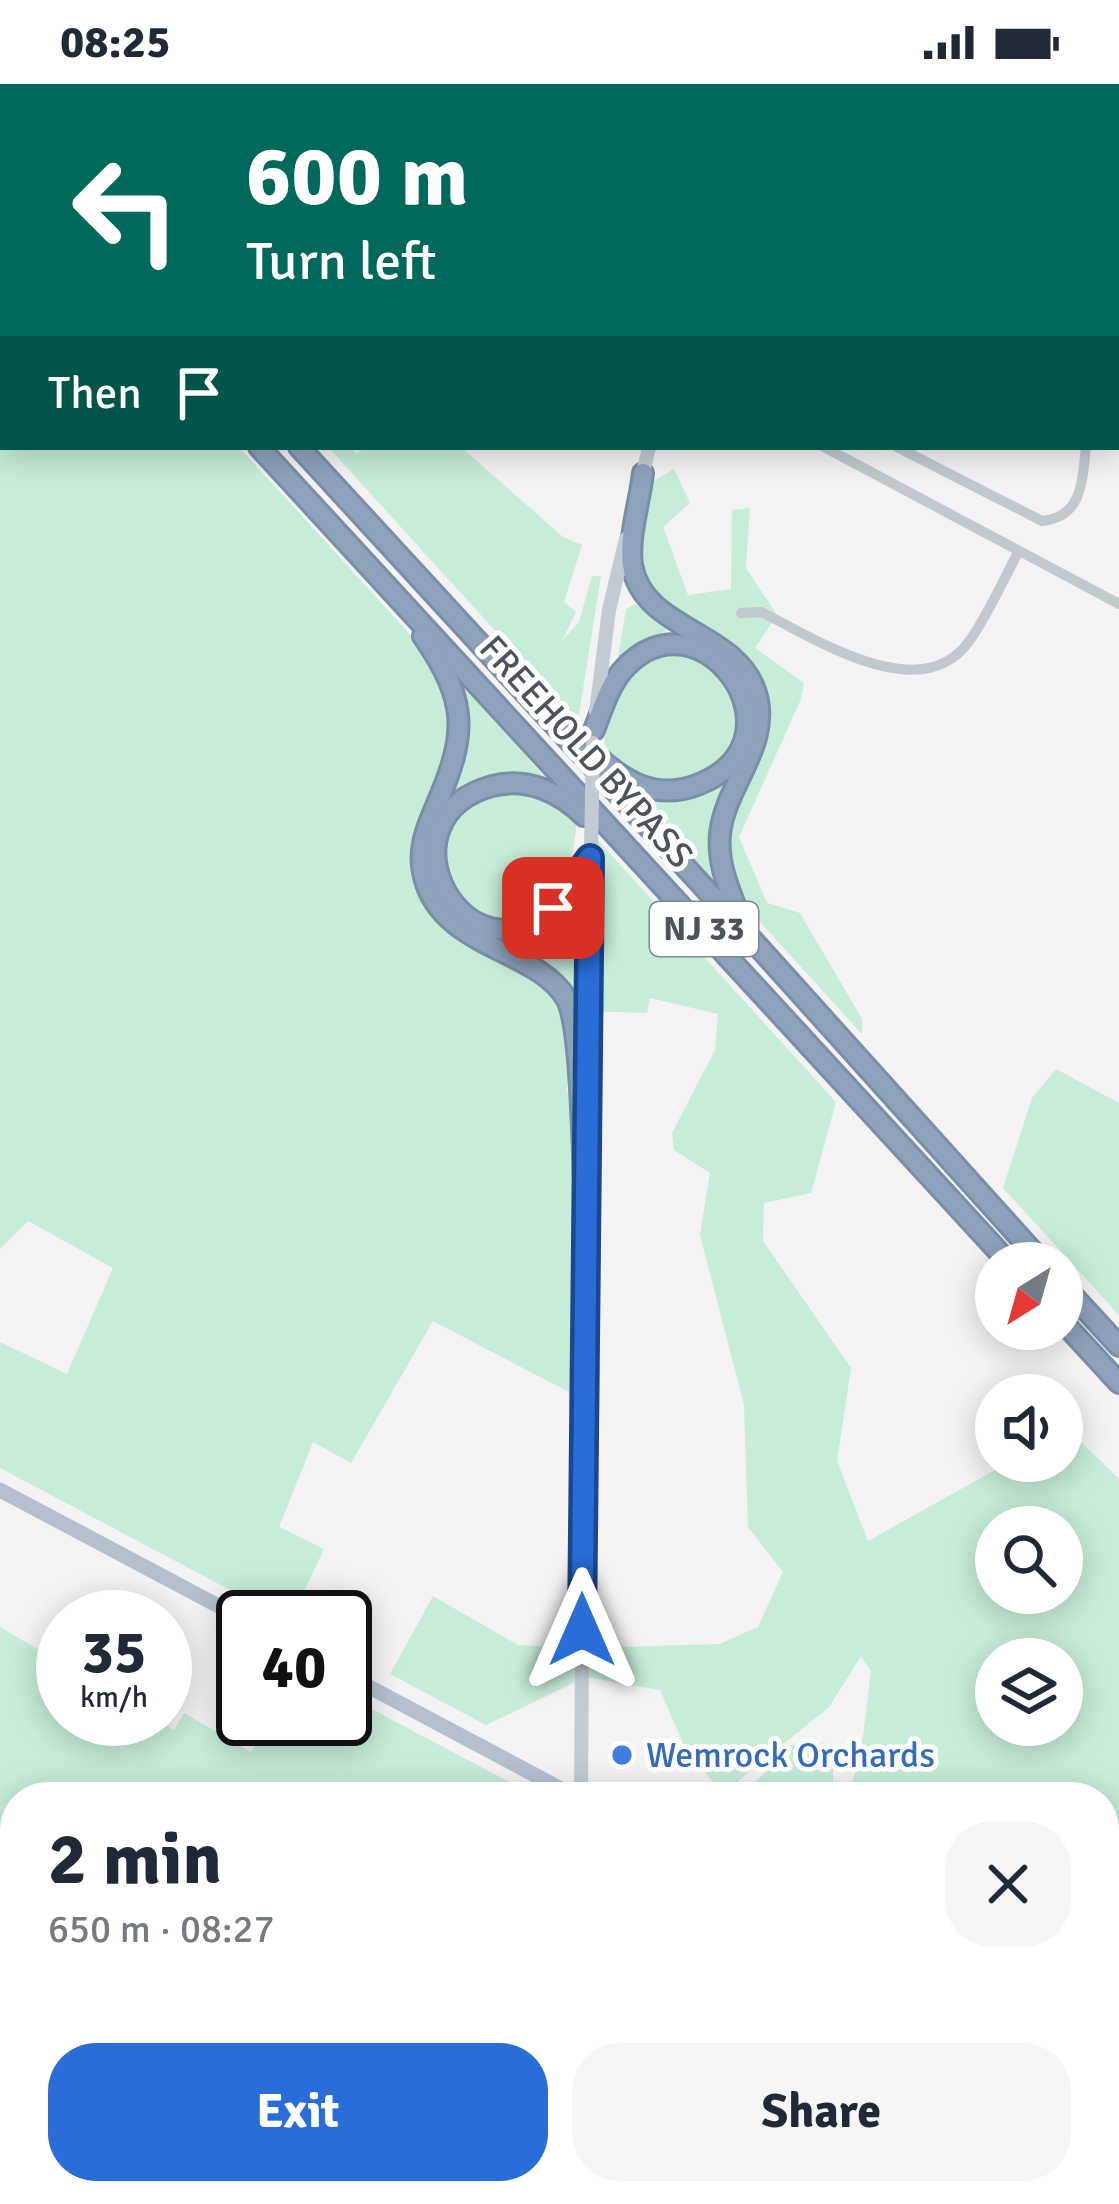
<!DOCTYPE html>
<meta charset="utf-8">
<style>
body{margin:0;font-family:Signika,sans-serif;background:#f6f6f7;color:#1f2937;height:100vh;display:flex;flex-direction:column;font-size:45px;white-space:nowrap}
*{box-sizing:border-box;margin:0}
p{font-size:39px;color:#747a83}
.icon{flex:none;width:66px;height:66px;fill:none;stroke:currentColor;stroke-width:2;stroke-linecap:round;stroke-linejoin:round}
.map{position:relative;flex:1;overflow:hidden}
.side{position:absolute;left:0px;top:1698px;width:1119px;height:423px;display:flex;flex-direction:column;background:#fff;border-radius:48px 48px 0 0;box-shadow:0 6px 30px #0003}
.side>*{flex:none}
.hud{position:absolute;left:0px;top:0px;width:1119px;height:366px;box-shadow:0 6px 30px #0003;background:#00695c;color:#fff;overflow:hidden}
.needle{width:78px;rotate:217deg}
.buttons{position:absolute;left:975px;top:1158px;display:grid;gap:24px}
.buttons a{display:grid;place-items:center;width:108px;height:108px;border-radius:50%;background:#fff;box-shadow:0 6px 30px #0003;font-size:60px}
.speed{position:absolute;left:36px;top:1506px;display:flex;gap:24px;font-size:60px;font-weight:700;text-align:center}
.speed>*{display:grid;place-content:center;width:156px;height:156px;border-radius:50%;background:#fff;box-shadow:0 6px 30px #0003;line-height:1}
.speed small{font-size:30px;font-weight:400}
.speed .limit{border:6px solid #111;border-radius:18px;background:#fff;color:#111}
.pin{position:absolute;display:grid;place-items:center;width:102px;height:102px;color:#fff;margin:-51px;border-radius:24px;box-shadow:0 6px 18px #0006}
.me{position:absolute;width:132px;margin:-66px;rotate:0deg;stroke-linejoin:round;filter:drop-shadow(0 0 9px #0008)}
.turn{display:flex;align-items:center;gap:42px;height:252px;padding:0 48px;font-size:54px}
.turn .icon{width:156px;height:156px;stroke-width:2.5}
.turn b{display:block;font-size:84px;line-height:102px}
.then{display:flex;align-items:center;height:114px;padding:0 48px;background:#0003;gap:24px;font-size:45px}
.round{display:grid;place-items:center;flex:none;width:126px;height:126px;border-radius:48px;background:#f6f6f7}
.head{display:flex;align-items:center;justify-content:space-between;height:204px;padding:0 48px}
h1{font-size:72px;font-weight:800;line-height:90px}
.action{display:flex;gap:24px;margin-top:auto;padding:24px 48px}
.action a{flex:1;height:138px;border-radius:48px;background:#296dd8;color:#fff;font-size:48px;font-weight:800;line-height:138px;text-align:center}
.action a+a{background:#f6f6f7;color:#1f2937}
.status{display:flex;justify-content:space-between;align-items:center;height:84px;padding:0 60px;background:#fff;direction:ltr}
.status svg{height:33px;fill:currentColor}
.map>svg:first-child{display:block}
.green{fill:#c5edd7;fill-rule:evenodd}
.lines{fill:none;stroke-linecap:round;stroke-linejoin:round}
.stream{stroke:#96d2e6;stroke-width:3}
.highway-casing{stroke:#798ea8;stroke-width:24}
.street{stroke:#c1c9cf;stroke-width:10}
.secondary{stroke:#c2cad4;stroke-width:14}
.primary{stroke:#b4c0ce;stroke-width:15}
.highway{stroke:#8ea2bc;stroke-width:18}
.secondary-bridge{stroke:#c2cad4;stroke-width:14}
.route-casing{stroke:#1b478c;stroke-width:30}
.route{stroke:#296dd8;stroke-width:21}
.shop-dot{fill:#3f7fe0;stroke:#fff;stroke-width:4.5}
.labels{text-anchor:middle;dominant-baseline:central;stroke-width:10;stroke-linejoin:round;paint-order:stroke}
.shield{fill:#fff;stroke:#81878e;stroke-width:3}
.shield-label{font-size:33px;font-weight:bold;fill:#4b545e}
.street-label{font-size:36px;fill:#4b545e;stroke:#fff}
.shop-label{font-size:36px;fill:#366cbe;stroke:#fff;text-anchor:start}
</style>
<div class="status"><b>08:25</b><svg viewBox="0 0 49 12"><path d="M0 12V9h3v3zM5 12V6h3v6zM10 12V3h3v9zM15 12V0h3v12zM26 1h20v11H26zM47 4h2v5h-2z"/></svg></div>
<div class="map">
<svg width="1119" height="2120" viewBox="0 0 1119 2120">
<rect width="100%" height="100%" fill="#f4f2f2"/>
<g class="green">
<path d="M0,101L3,363H239L426,568L441,594L452,661L414,787L441,839L528,892L593,751L836,1018L811,1109L764,1119L763,1157L851,1284L837,1377L868,1457L1011,1377H1062V1348L1068,1345L1119,1395V1976L1104,1968V1713H846L860,1677L871,1587L861,1572L829,1623L722,1710L684,1661L660,1606L586,1593L486,1641L390,1590L433,1512L518,1561L585,1564L719,1560L758,1543L783,1488L748,1443L744,1321L700,1151L710,1089L674,1066L672,1049L715,966L718,930L650,914L647,929L588,927L566,1007L585,1013L586,1317L433,1237L351,1379L313,1358L279,1443L324,1465L292,1533H281L0,1384V1258L67,1290L113,1184L28,1137L0,1165ZM996,1443H1062V1509H996ZM996,1575H1062V1641H996Z"/>
<polygon points="328,363 350,363 357,370 362,363 461,363 563,453 582,461 564,518 576,528 562,557 579,538 592,492 601,492 577,643 531,586"/>
<polygon points="674,385 690,419 663,443 688,511 731,505 732,426 750,424 746,484 777,531 755,564 804,599 801,615 739,753 767,819 800,829 862,935 862,950 721,795 726,754 767,645 766,602 742,572 614,489 632,410"/>
<polygon points="635,520 669,545 618,574 626,525"/>
<path d="M660,571C724,574 739,600 736,660C692,713 657,708 604,670L606,630L625,591Z"/>
<polygon points="456,593 555,705 512,693 439,732 462,676"/>
<path d="M741,676L717,735L727,817L617,701C671,721 701,719 741,676Z"/>
<path d="M508,706L542,712L577,737C557,952 333,761 508,706Z"/>
<polygon points="1056,985 1119,1019 1119,1231 1003,1104 1032,1014"/>
<polygon points="0,1543 63,1580 63,1635 155,1635 174,1646 184,1629 251,1668 271,1635 345,1635 345,1611 538,1713 15,1713 15,1817 0,1810"/>
<path d="M817,1659L826,1660L833,1681V1713H740C757,1693 777,1683 790,1661Z"/>
<polygon points="0,1909 15,1911 15,2106 176,2106 184,2112 207,2106 815,2106 831,2120 0,2120"/>
<polygon points="1119,2032 1119,2120 1036,2120 1049,2106 1104,2106 1104,2048"/>
</g>
<g class="lines">
<g class="stream">
<polyline points="0,2048 15,2070"/>
<polyline points="40,2106 48,2120"/>
<path d="M291,2120L296,2112L311,2109C330,2120 354,2120 372,2106"/>
</g>
<g class="highway-casing">
<g id="highway">
<polyline points="0,36 3,39"/>
<polyline points="0,76 3,80"/>
<polyline points="259,363 1009,1179"/>
<polyline points="299,363 746,849 1043,1179"/>
<path d="M643,389C640,417 628,453 632,481C643,547 737,546 756,609C772,661 725,701 720,750C717,782 731,810 742,839"/>
<path d="M423,552C469,619 467,650 436,722C426,745 417,767 424,793C442,865 536,864 566,914C582,941 582,1075 585,1114"/>
<path d="M594,646C602,626 608,604 622,587C699,498 814,656 697,701C657,716 626,699 597,672"/>
<path d="M584,732C560,708 527,693 492,702C378,734 458,893 544,832C564,818 577,795 589,774"/>
<polyline points="1062,1200 1119,1262"/>
<polyline points="1062,1237 1119,1299"/>
</g>
</g>
<g class="street">
<polyline points="242,0 244,3"/>
<polyline points="747,0 748,3"/>
<polyline points="775,0 776,3"/>
<polyline points="607,3 607,0"/>
<polyline points="1116,270 1119,270"/>
<polyline points="824,363 1119,520"/>
<path d="M897,363L1042,437C1083,433 1082,396 1086,363"/>
<path d="M741,529L761,528C815,554 922,626 970,556C989,529 1003,496 1019,467"/>
<polyline points="946,2106 966,2115"/>
<polyline points="928,2120 937,2106"/>
</g>
<g class="secondary">
<polyline points="570,0 570,3"/>
<polyline points="642,393 649,363"/>
<polyline points="596,628 609,526 626,455"/>
<polyline points="586,988 589,776"/>
<polyline points="581,1713 585,1106"/>
<polyline points="0,1984 15,1979"/>
</g>
<g class="primary">
<polyline points="0,1406 243,1535"/>
<polyline points="345,1590 576,1713"/>
<polyline points="1104,1995 1119,2003"/>
</g>
<use href="#highway" class="highway"/>
<polyline class="secondary-bridge" points="591,765 593,659"/>
</g>
<g class="lines">
<g class="route-casing">
<polyline id="route" points="553,824 590,774 582,1546"/>
</g>
<use href="#route" class="route"/>
</g>
<circle class="shop-dot" cx="622" cy="1671" r="12"/>
<g class="labels">
<rect class="shield" x="650" y="818" width="108" height="54" rx="9"/>
<g class="shield-label">
<text x="704" y="845">NJ 33</text>
</g>
<g class="street-label">
<text transform="translate(586 668) rotate(48)">FREEHOLD BYPASS</text>
</g>
<g class="shop-label">
<text x="646" y="1671">Wemrock Orchards</text>
</g>
</g>
</svg>
<div class="buttons">
<a><svg class="needle" viewBox="-14 -14 28 28"><path d="M0-13l5 13h-10z" fill="#e53935"/><path d="M0 13l5-13h-10z" fill="#747a83"/></svg></a>
<a><svg class="icon" aria-label="sound" viewBox="0 0 24 24"><path d="M4 9h4l5-4v14l-5-4H4zM17 9q2 3 0 6"/></svg></a>
<a><svg class="icon" aria-label="search" viewBox="0 0 24 24"><circle cx="10" cy="10" r="6"/><path d="M15 15l6 6"/></svg></a>
<a><svg class="icon" aria-label="layers" viewBox="0 0 24 24"><path d="M12 4l9 5-9 5-9-5zM3 14l9 5 9-5"/></svg></a>
</div>
<div class="speed"><div>35<small>km/h</small></div><div class="limit">40</div></div>
<div class="pin" style="left:553px;top:824px;background:#d93025"><svg class="icon" aria-label="arrive" viewBox="0 0 24 24"><path d="M6 21V4h12l-3 4 3 4H6"/></svg></div>
<svg class="me" style="left:582px;top:1546px" viewBox="-20 -20 40 40"><path d="M0-17L14 15 0 8-14 15z" fill="#296dd8" stroke="#fff" stroke-width="4"/></svg>
<div class="hud">
<div class="turn"><svg class="icon" aria-label="left" viewBox="0 0 24 24"><path d="M17 20v-9H6M10 6l-5 5 5 5"/></svg><div><b>600 m</b>Turn left</div></div>
<div class="then">Then<svg class="icon" aria-label="arrive" viewBox="0 0 24 24"><path d="M6 21V4h12l-3 4 3 4H6"/></svg></div>
</div>
<section class="side">
<div class="head"><div><h1>2 min</h1><p>650 m · 08:27</p></div><a class="round"><svg class="icon" aria-label="close" viewBox="0 0 24 24"><path d="M6 6l12 12M18 6L6 18"/></svg></a></div>
<div class="action"><a>Exit</a><a>Share</a></div>
</section>
</div>
